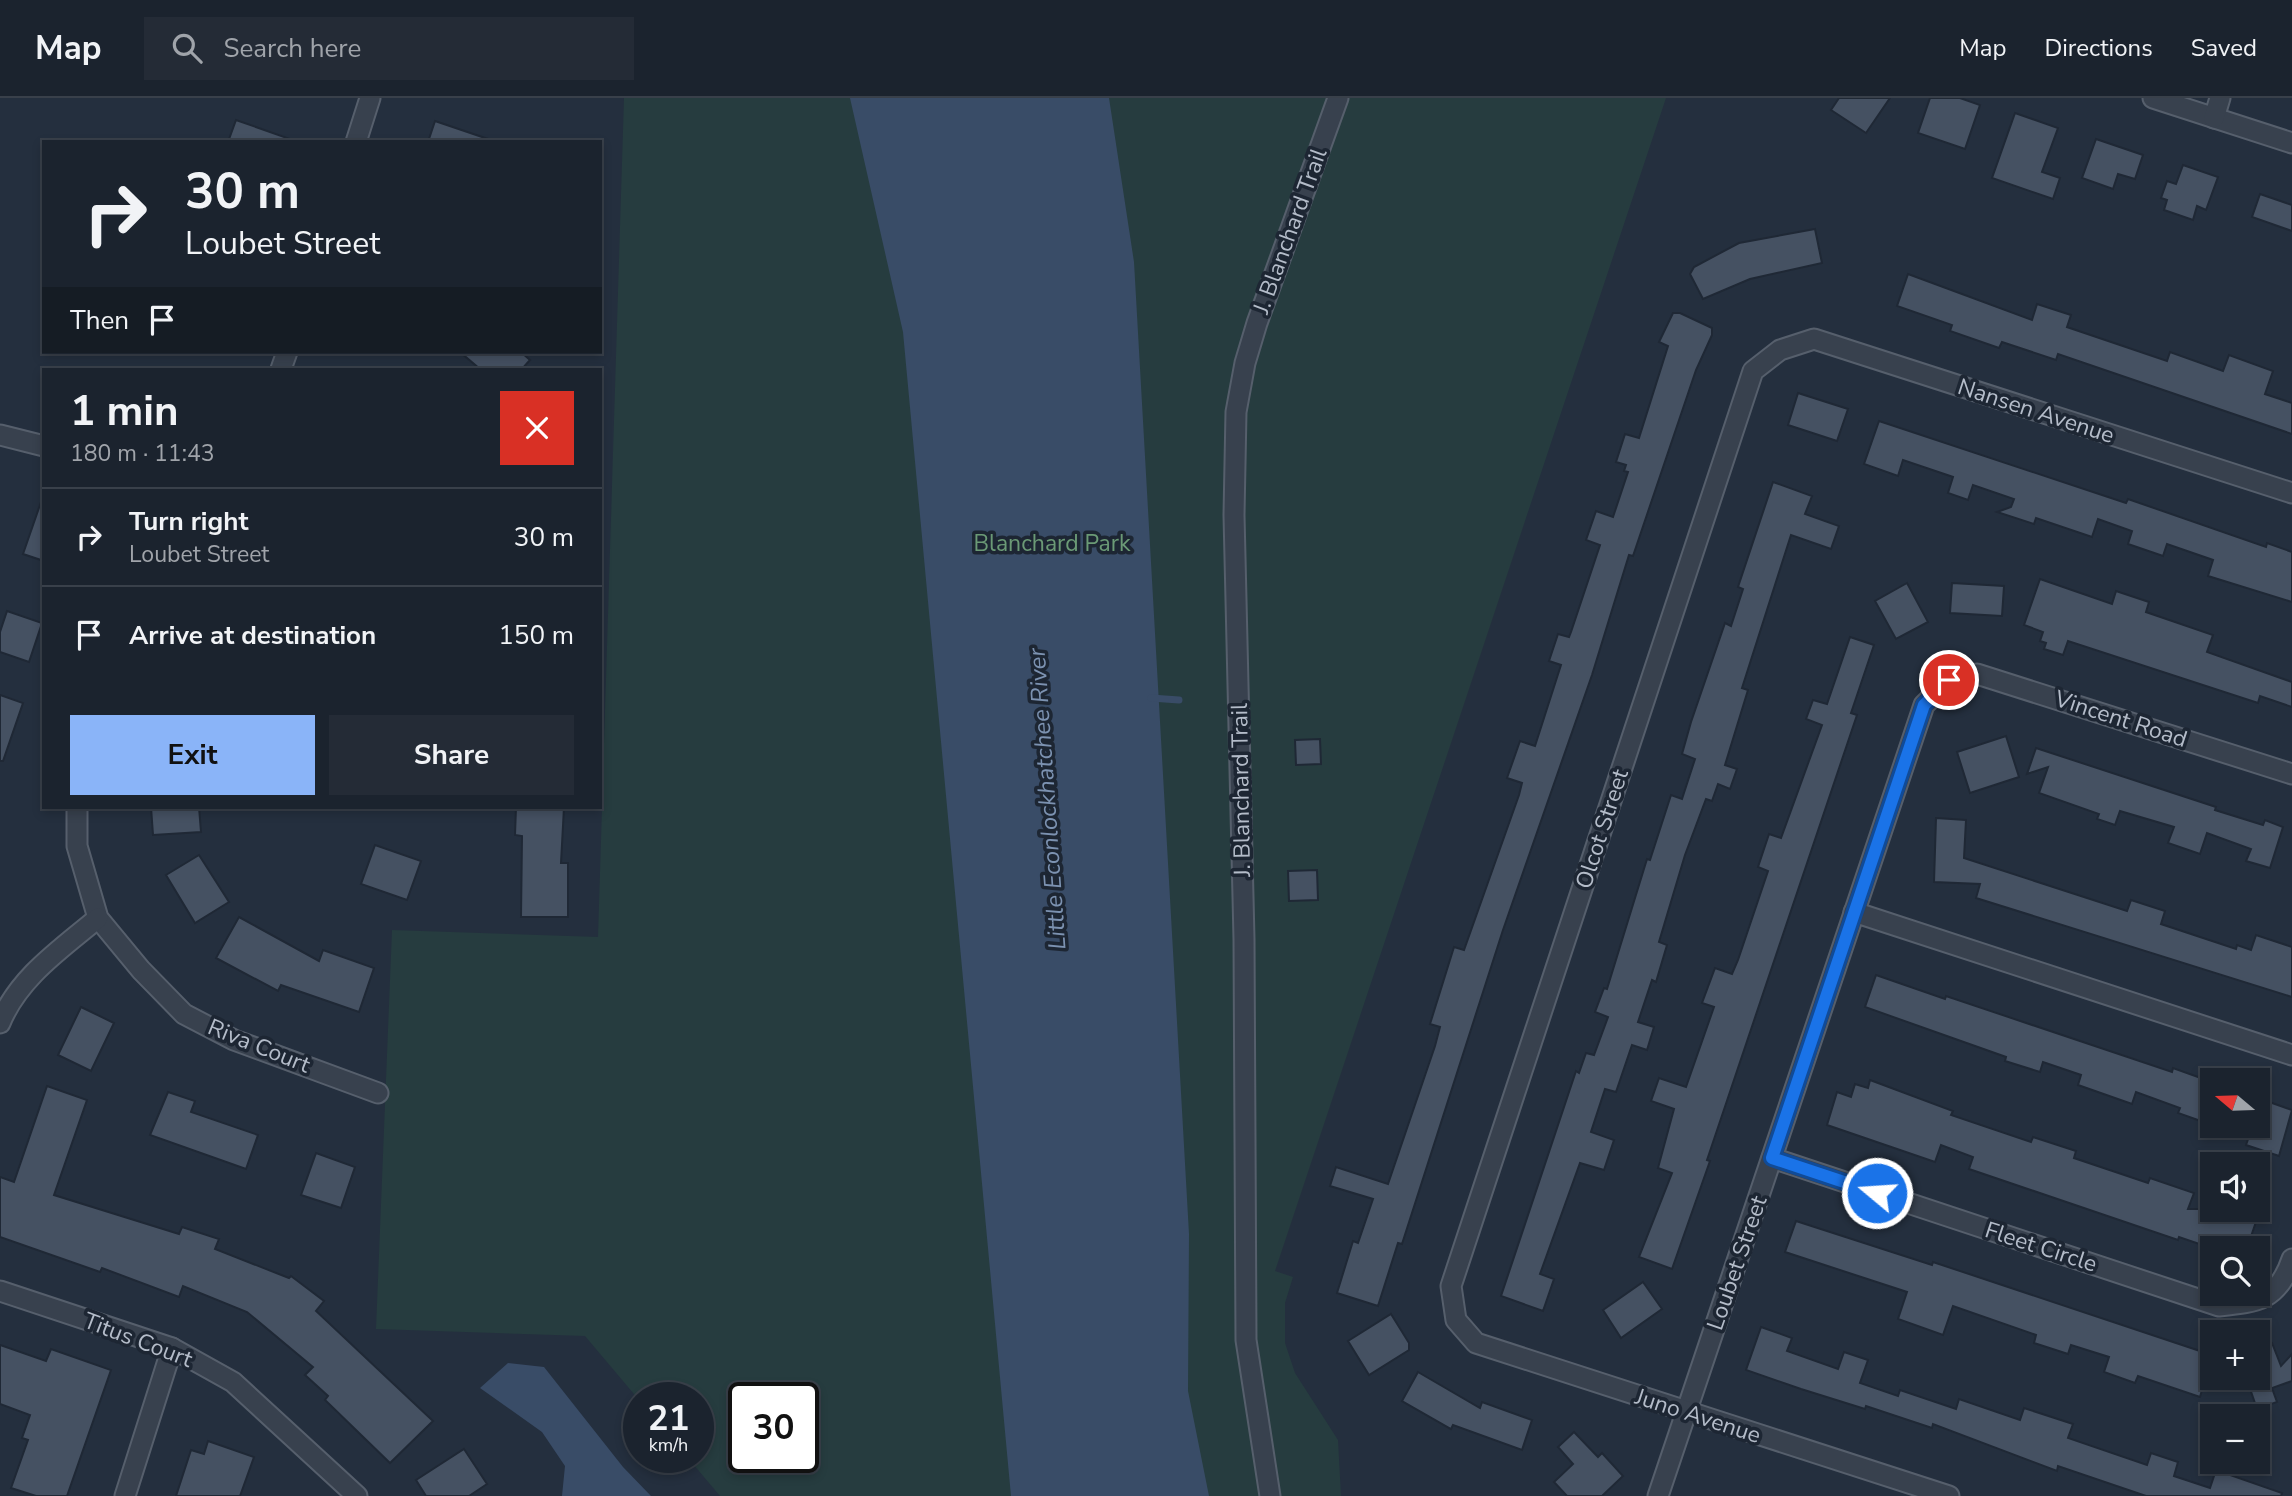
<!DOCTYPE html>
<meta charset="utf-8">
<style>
body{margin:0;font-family:"Nunito Sans",sans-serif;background:#242b36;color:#f1f3f6;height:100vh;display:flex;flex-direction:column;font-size:26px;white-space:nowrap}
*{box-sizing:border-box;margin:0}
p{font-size:23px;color:#a0a4aa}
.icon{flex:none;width:38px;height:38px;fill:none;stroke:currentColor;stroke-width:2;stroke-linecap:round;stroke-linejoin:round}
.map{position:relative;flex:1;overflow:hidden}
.side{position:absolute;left:42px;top:270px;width:560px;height:441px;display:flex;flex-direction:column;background:#1b232e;border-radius:0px;box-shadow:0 4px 10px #0003,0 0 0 2px #39404a}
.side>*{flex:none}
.top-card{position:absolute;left:42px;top:42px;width:560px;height:214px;border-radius:0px;box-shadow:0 4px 10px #0003,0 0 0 2px #39404a;background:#1b232e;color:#f1f3f6;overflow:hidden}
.needle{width:46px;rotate:289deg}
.fabs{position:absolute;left:2200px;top:970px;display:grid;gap:14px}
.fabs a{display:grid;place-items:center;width:70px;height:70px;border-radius:0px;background:#1b232e;box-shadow:0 4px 10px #0003,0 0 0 2px #39404a;font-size:35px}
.speed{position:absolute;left:623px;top:1284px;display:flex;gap:14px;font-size:35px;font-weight:700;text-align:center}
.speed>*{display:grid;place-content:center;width:91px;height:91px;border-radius:50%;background:#1b232e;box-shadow:0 4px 10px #0003,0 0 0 2px #39404a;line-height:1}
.speed small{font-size:18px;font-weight:400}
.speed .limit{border:4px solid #111;border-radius:10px;background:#fff;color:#111}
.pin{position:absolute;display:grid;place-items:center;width:60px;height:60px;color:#fff;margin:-30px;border:4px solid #fff;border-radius:50%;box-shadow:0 2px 7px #0007}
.me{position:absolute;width:77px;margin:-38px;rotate:288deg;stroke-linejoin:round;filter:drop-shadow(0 0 5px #0008)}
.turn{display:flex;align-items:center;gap:24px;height:147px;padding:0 28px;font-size:32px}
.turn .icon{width:91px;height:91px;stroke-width:2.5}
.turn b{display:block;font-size:49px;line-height:60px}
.then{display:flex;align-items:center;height:66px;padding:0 28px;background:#0003;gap:14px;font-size:26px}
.round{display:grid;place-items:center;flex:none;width:74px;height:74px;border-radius:0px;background:#242b36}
.summary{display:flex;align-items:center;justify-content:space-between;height:119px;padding:0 28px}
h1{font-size:42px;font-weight:700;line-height:52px}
.action{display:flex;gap:14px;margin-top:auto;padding:14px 28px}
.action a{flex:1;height:80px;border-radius:0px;background:#8ab4f8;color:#111;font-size:28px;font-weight:700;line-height:80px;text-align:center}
.action a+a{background:#242b36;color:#f1f3f6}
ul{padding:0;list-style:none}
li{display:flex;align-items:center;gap:21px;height:98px;padding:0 28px;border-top:2px solid #39404a}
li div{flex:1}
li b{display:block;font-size:26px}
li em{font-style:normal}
header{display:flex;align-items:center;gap:42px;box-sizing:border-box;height:98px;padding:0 35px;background:#1b232e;border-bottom:2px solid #39404a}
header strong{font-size:33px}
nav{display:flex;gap:38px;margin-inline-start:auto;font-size:24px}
.search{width:490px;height:63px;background:#242b36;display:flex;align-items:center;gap:18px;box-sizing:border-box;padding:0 24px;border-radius:0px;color:#a0a4aa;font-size:26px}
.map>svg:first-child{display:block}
.green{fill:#263c3f;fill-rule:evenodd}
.water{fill:#394c67}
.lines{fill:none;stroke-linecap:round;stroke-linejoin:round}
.stream{stroke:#394c67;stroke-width:7}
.building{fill:#455162;stroke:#1f2835;stroke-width:2}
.minor-casing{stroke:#565f6c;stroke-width:23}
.minor{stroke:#38414e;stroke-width:19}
.route-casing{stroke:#114b97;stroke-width:18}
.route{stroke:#1a73e8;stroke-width:12}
.labels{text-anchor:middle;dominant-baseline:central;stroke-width:7;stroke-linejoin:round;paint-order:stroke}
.street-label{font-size:23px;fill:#b4bcc9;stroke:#1d2633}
.park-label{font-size:23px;fill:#6b9a76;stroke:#1d2633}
.water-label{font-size:24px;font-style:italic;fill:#7c92b1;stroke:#1d2633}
</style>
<header>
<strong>Map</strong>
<div class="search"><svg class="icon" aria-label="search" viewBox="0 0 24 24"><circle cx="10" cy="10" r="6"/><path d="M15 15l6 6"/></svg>Search here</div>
<nav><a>Map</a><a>Directions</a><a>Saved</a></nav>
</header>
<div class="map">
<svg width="2292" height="1398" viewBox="0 0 2292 1398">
<rect width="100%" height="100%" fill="#242f3e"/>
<path class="green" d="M624,0H1666L1275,1173L1293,1179L1285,1205V1245L1295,1275L1338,1342L1341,1398H720L688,1360H698V1300L639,1302L585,1238L376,1231L392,832L598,839ZM744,1300H803V1360H744Z"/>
<g class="water">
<polygon points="850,0 1109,0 1134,164 1189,1136 1188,1293 1209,1398 1011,1398 903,234"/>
<polygon points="508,1265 544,1269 623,1369 651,1398 562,1398 565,1368 542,1334 480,1290"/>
</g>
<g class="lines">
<polyline class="stream" points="1151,600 1179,602"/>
</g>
<g class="building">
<polygon points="1839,0 1890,0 1866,35 1831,12"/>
<polygon points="1930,0 1960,0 1980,7 1965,51 1918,35"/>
<polygon points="2015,15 2058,30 2042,74 2060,80 2053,101 1992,80"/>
<polygon points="236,22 290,41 289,44 228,44"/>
<polygon points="435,23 488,41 487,44 428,44"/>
<polygon points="2096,41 2143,57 2135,81 2118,76 2113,91 2082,80"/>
<polygon points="2183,67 2218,79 2206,112 2197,108 2193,122 2164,112 2167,102 2161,100 2167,83 2176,86"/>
<polygon points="2260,96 2292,107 2292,133 2252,119"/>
<polygon points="1815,131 1822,165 1750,181 1703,201 1690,176 1694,169 1739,145"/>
<polygon points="1908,176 2032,222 2037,206 2071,217 2067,229 2167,263 2170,254 2223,273 2229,257 2273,273 2265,296 2292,305 2292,336 2058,256 2056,262 2002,244 1999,250 1950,233 1952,227 1897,208"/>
<polygon points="1673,215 1680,215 1712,230 1712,237 1696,272 1633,458 1629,457 1592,577 1503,832 1402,1146 1398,1145 1378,1208 1337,1195 1353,1143 1358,1145 1373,1101 1330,1088 1336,1069 1388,1086 1435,948 1440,929 1430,926 1454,849 1464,852 1519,697 1522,685 1507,680 1520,643 1535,648 1561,567 1549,563 1558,536 1569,539 1571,534 1600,447 1586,442 1596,413 1613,419 1628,374 1624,373 1626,367 1616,364 1625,336 1639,340 1668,248 1659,244"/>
<polygon points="460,254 521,254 530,262 522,271 480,271"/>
<polygon points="1798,295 1848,311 1837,343 1788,327"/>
<polygon points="1879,323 2126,405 2128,401 2266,449 2267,445 2292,454 2292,504 2208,478 2213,462 2167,446 2163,458 2128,446 2132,433 2098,421 2092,439 2036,420 2034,426 1997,414 2011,409 2014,401 1973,387 1968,402 1948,395 1953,379 1903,362 1898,378 1864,366"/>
<polygon points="1773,384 1812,398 1805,416 1839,428 1831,451 1791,437 1742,590 1748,592 1725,667 1737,671 1730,691 1718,686 1712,703 1706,701 1685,757 1659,844 1667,847 1656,884 1652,882 1638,924 1654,929 1647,952 1632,947 1616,994 1605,991 1591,1034 1614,1042 1604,1072 1580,1065 1540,1176 1554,1181 1543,1213 1501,1198 1576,973 1579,975 1586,955 1594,957 1608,919 1595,914 1604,890 1607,891 1647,761 1650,762 1671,697 1682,701 1695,661 1682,656 1691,624 1725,525 1731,528 1743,491 1738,489"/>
<polygon points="41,404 44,404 44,463 23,456"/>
<polygon points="2040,481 2112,506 2116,493 2149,504 2146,514 2213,537 2207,554 2292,584 2292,609 2260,598 2258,605 2068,543 2063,557 2044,551 2046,545 2040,543 2043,534 2024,527"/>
<polygon points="1907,485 1928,524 1896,541 1875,503"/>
<polygon points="1952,485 2004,488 2002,518 1950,515"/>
<polygon points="7,513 42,525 29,564 0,554 0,534"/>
<polygon points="1850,539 1874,547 1851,615 1857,617 1707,1062 1710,1063 1672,1171 1639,1159 1672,1075 1658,1070 1674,1011 1651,1003 1659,980 1686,989 1714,909 1702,905 1715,870 1732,876 1738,862 1768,773 1758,769 1769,736 1781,740 1822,627 1806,621 1813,602 1827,606"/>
<polygon points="0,597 23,605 3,663 0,663"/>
<polygon points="2006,638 2019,679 1970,695 1957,654"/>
<polygon points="1320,641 1321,666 1296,667 1295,642"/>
<polygon points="2036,650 2216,709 2215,712 2263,727 2265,722 2283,729 2270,770 2246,763 2251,751 2207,735 2200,756 2168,745 2174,729 2120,713 2115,727 2097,721 2099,716 2039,695 2048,669 2027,676"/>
<polygon points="151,709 199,709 201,734 153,737"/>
<polygon points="516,709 564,709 561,765 568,765 568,819 521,819 522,738 515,737"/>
<polygon points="1936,720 1966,722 1964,760 2127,813 2131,802 2165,813 2161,826 2236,851 2237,847 2251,852 2256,837 2292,849 2292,899 1976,800 1980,786 1934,784"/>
<polygon points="375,747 421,763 407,802 361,786"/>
<polygon points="199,757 229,804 195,825 166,777"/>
<polygon points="1317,772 1318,802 1289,803 1288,773"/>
<polygon points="239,819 319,863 323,852 374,870 359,914 281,887 278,893 216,860"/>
<polygon points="1876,877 1945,901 1946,898 2172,974 2173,970 2212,984 2212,1027 2178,1015 2180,1010 2136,994 2132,1006 2078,987 2081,977 2043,964 2040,974 2005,963 2006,959 1865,909"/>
<polygon points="81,909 114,925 91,973 58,957"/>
<polygon points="1870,982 1953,1013 1951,1017 2031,1044 2033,1039 2076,1053 2074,1060 2148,1085 2150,1080 2194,1095 2188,1111 2239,1111 2258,1118 2247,1150 2211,1150 2179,1139 2178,1142 1969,1071 1973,1059 1941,1047 1935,1064 1827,1027 1837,994 1851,999 1855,986 1868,990"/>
<polygon points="47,988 87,1002 54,1097 179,1136 182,1129 219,1141 215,1151 289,1180 291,1178 324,1203 316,1213 433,1323 390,1365 325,1302 328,1298 305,1277 313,1269 247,1214 183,1188 179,1199 102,1170 100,1174 0,1139 0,1079 14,1084"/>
<polygon points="168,994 195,1003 191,1014 258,1037 246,1071 150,1037"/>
<polygon points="2258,1000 2292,1012 2279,1058 2246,1047 2253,1027 2258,1027"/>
<polygon points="316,1055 355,1069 341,1110 301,1097"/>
<polygon points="1796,1123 1932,1167 1933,1164 2212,1257 2200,1299 2138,1278 2135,1285 2104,1274 2109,1259 2071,1247 2068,1256 2034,1245 2036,1237 1953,1208 1943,1237 1898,1221 1907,1194 1785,1154"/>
<polygon points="1643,1184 1662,1211 1621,1240 1603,1212"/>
<polygon points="1391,1216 1409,1245 1409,1252 1369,1277 1348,1243"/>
<polygon points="1761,1229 1792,1240 1787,1253 1838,1271 1844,1254 1868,1262 1860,1285 1898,1298 1900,1292 1956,1311 1959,1301 2020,1322 2024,1310 2073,1326 2068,1340 2147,1367 2151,1355 2178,1364 2174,1378 2210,1390 2216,1372 2282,1395 2281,1398 2146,1398 2058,1368 2057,1373 1933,1326 1932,1330 1866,1308 1865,1311 1801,1291 1746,1272"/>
<polygon points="2272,1245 2281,1268 2292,1256 2292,1283 2272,1290 2277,1304 2257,1311 2246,1279 2258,1279 2258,1250"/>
<polygon points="0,1247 46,1263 51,1251 111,1272 67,1398 36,1398 11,1390 28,1342 22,1340 30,1317 0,1306"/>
<polygon points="1418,1274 1480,1310 1482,1304 1532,1322 1522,1352 1453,1327 1451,1331 1402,1303"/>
<polygon points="1574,1334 1598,1359 1602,1355 1623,1378 1602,1398 1567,1398 1554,1384 1573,1366 1558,1349"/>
<polygon points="208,1343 254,1359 240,1398 176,1398 191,1352 204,1356"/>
<polygon points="464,1351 487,1386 469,1398 426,1398 416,1382"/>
</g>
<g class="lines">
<g class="minor-casing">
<g id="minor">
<polyline points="2153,0 2292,45"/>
<polyline points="2214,20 2220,0"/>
<polyline points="356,44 370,0"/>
<polyline points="281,271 287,254"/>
<polyline points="0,337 44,348"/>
<polyline points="77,709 77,748 98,820 141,872 184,916 234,942 378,995"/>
<polyline points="1854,814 2292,957"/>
<path d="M0,925C19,879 61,851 98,820"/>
<path d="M1772,1060L2219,1208C2259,1204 2278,1202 2292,1161"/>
<polyline points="0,1193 172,1250 233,1284 357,1398"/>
<polyline points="125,1398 172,1250"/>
<polyline points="1270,1398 1246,1242 1244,841 1234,417 1236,314 1245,265 1257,225 1338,0"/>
<polyline points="1658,1398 1924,607 1949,582 1977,576 2292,676"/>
<polyline points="1949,1398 1476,1245 1456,1222 1451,1188 1753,273 1780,252 1814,241 2292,395"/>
</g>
</g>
<use href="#minor" class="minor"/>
</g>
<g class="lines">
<g class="route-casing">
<polyline id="route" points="1877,1095 1772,1060 1924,607 1949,582"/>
</g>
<use href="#route" class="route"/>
</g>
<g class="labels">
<g class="street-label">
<text transform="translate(1290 133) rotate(-70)">J. Blanchard Trail</text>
<text transform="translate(2036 313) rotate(18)">Nansen Avenue</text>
<text transform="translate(2121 621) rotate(18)">Vincent Road</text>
<text transform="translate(1241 692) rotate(-91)">J. Blanchard Trail</text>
<text transform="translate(1602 731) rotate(-72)">Olcot Street</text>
<text transform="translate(259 948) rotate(22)">Riva Court</text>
<text transform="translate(2041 1149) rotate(18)">Fleet Circle</text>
<text transform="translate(1737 1165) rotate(-71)">Loubet Street</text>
<text transform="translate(138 1242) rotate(21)">Titus Court</text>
<text transform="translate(1698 1318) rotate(18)">Juno Avenue</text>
</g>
<g class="park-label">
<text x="1052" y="445">Blanchard Park</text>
</g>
<g class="water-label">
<text transform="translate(1047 701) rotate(-94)">Little Econlockhatchee River</text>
</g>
</g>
</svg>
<div class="fabs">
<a><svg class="needle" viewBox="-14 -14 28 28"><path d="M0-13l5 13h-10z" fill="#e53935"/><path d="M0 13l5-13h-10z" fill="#a0a4aa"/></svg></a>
<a><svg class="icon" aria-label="sound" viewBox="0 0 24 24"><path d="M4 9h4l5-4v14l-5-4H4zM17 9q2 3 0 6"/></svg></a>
<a><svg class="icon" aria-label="search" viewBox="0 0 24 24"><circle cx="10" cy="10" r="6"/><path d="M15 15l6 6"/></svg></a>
<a>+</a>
<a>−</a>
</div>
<div class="speed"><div>21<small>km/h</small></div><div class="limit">30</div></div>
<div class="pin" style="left:1949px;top:582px;background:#d93025"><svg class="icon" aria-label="arrive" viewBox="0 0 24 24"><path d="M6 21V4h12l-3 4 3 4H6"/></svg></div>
<svg class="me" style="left:1877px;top:1095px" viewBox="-20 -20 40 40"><circle r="17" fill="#1a73e8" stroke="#fff" stroke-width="3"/><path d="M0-11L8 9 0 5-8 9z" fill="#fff"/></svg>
<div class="top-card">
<div class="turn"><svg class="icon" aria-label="right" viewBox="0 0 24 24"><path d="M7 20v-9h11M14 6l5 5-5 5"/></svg><div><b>30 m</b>Loubet Street</div></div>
<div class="then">Then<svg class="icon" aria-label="arrive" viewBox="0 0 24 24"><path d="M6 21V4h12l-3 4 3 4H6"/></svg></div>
</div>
<section class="side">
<div class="summary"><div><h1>1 min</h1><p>180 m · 11:43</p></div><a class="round" style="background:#d93025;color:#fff"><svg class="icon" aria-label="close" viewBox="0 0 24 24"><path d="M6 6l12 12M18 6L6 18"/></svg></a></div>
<ul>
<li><svg class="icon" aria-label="right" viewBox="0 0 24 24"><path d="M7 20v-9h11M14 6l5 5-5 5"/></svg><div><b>Turn right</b><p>Loubet Street</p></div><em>30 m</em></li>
<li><svg class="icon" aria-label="arrive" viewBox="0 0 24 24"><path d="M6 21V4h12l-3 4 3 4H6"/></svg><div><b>Arrive at destination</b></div><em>150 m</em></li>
</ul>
<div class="action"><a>Exit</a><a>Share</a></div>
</section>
</div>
